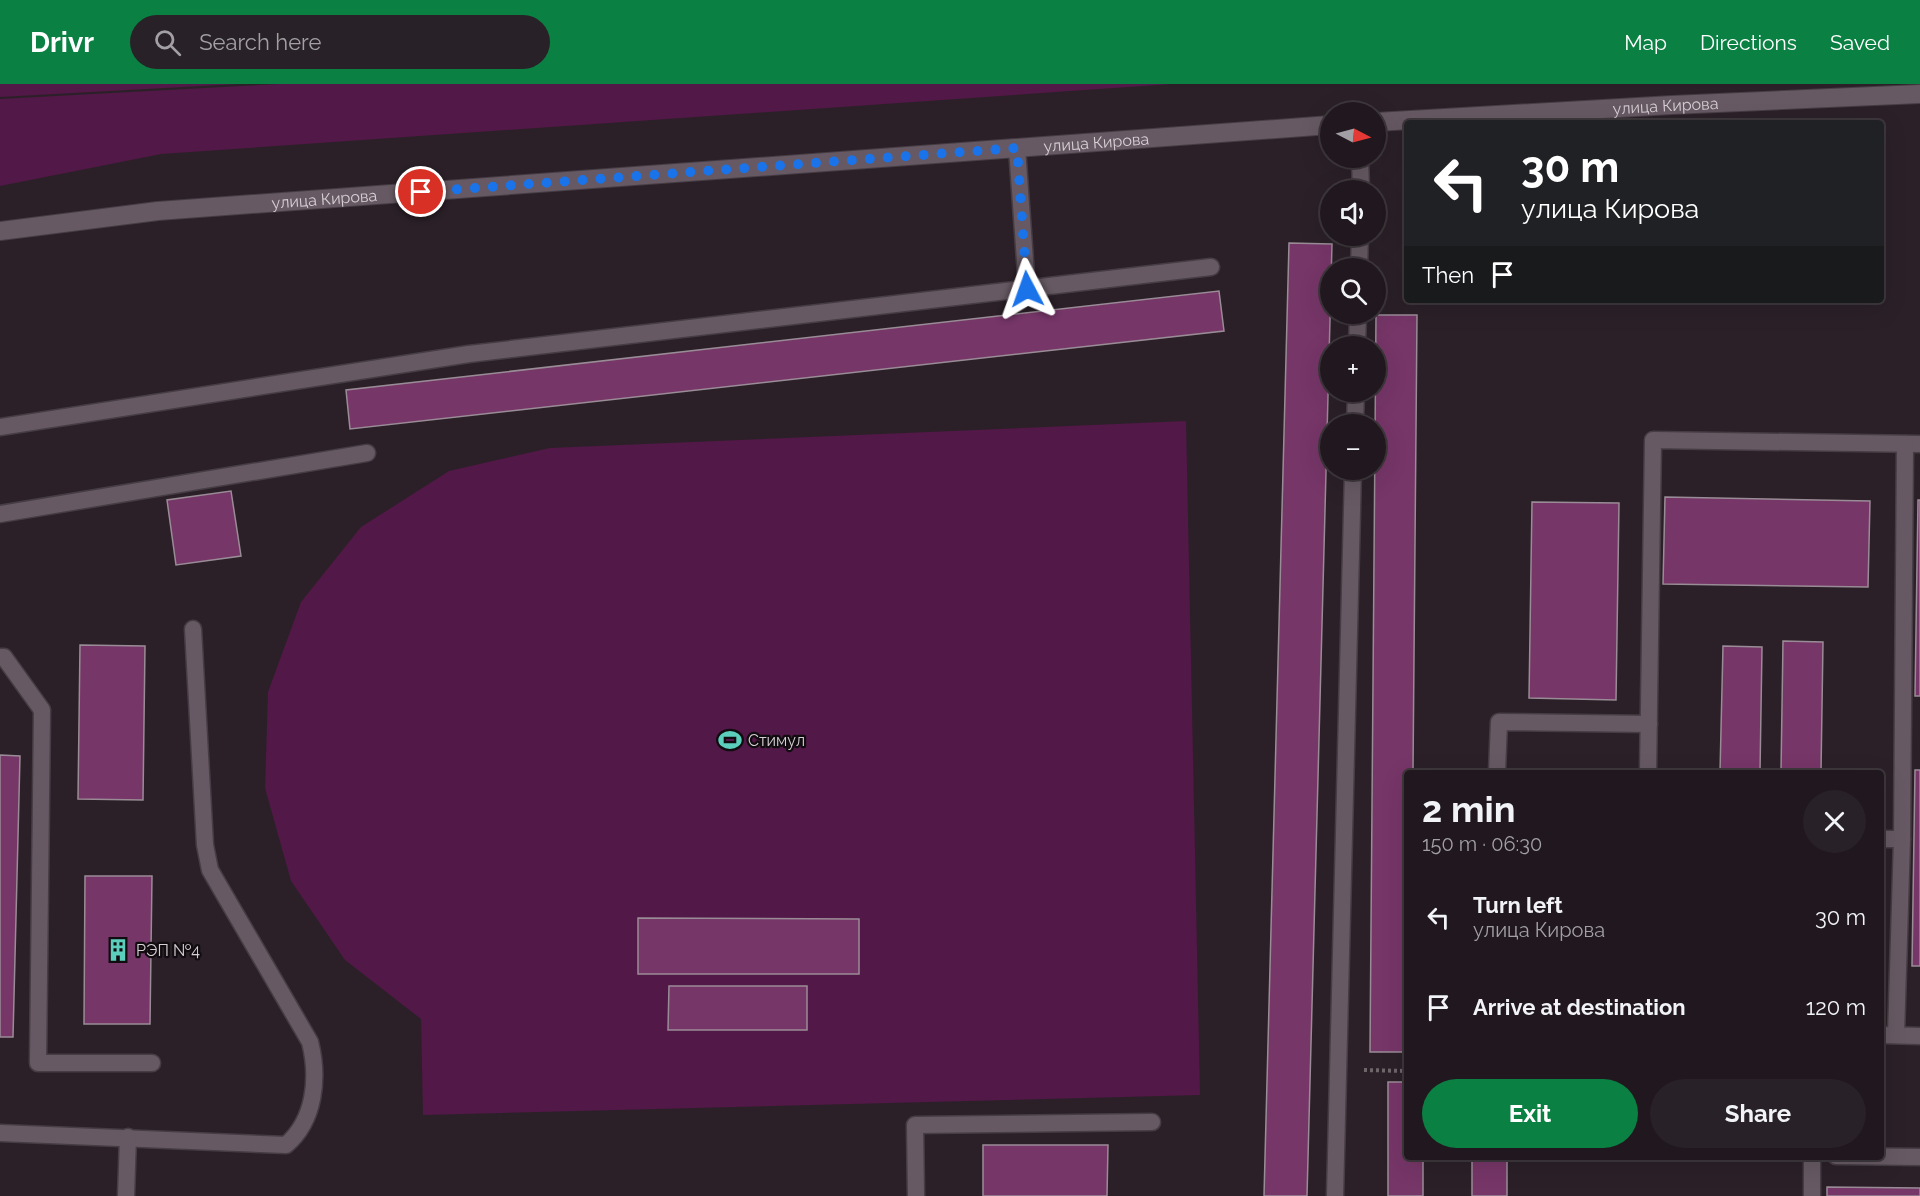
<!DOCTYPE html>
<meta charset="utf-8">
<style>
body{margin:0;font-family:Raleway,sans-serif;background:#282127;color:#f1f3f6;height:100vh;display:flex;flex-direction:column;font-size:22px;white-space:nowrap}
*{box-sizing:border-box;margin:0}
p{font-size:20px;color:#a2a0a4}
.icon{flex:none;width:33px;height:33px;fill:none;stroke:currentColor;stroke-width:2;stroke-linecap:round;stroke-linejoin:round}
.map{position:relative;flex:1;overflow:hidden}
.sheet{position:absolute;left:1404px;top:686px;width:480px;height:390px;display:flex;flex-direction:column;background:#20181e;border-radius:6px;box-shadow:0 6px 24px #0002,0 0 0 2px #3d373c}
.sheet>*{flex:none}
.guide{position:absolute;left:1404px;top:36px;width:480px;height:183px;border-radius:6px;box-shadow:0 6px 24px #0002,0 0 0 2px #3d373c;background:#202124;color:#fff;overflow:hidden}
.needle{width:39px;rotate:96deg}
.fabs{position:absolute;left:1320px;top:18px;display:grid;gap:12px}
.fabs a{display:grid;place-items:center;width:66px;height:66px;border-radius:50%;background:#20181e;box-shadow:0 6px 24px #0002,0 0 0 2px #3d373c;font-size:30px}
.pin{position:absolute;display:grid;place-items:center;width:51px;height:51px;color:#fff;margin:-26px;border:3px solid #fff;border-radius:50%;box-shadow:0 2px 6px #0007}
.me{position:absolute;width:66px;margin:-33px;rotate:356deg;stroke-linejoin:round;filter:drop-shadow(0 0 4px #0008)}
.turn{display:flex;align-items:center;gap:21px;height:126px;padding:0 18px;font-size:27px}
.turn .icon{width:78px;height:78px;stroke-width:2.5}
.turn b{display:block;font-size:42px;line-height:51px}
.then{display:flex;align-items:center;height:57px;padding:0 18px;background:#0003;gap:12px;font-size:22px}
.round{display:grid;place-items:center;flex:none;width:63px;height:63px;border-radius:32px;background:#282127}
.overview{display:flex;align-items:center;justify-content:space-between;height:102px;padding:0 18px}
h1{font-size:36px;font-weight:700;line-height:45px}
.primary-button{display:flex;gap:12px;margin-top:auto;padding:12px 18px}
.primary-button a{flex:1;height:69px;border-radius:36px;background:#0b8043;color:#fff;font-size:24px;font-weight:700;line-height:69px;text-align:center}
.primary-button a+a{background:#282127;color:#f1f3f6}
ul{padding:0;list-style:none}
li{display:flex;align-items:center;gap:18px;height:90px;padding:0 18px}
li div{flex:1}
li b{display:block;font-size:22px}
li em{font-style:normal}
header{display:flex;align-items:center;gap:36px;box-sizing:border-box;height:84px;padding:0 30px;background:#0b8043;color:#fff}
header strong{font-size:28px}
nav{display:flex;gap:33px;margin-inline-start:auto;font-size:21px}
.search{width:420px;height:54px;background:#282127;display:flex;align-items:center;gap:15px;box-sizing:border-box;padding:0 21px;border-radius:33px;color:#a2a0a4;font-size:22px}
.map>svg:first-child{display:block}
.green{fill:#521847}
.building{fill:#763668;stroke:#9a8c96;stroke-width:1.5}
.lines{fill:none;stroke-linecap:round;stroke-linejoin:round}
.service-casing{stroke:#463d44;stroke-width:19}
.secondary-casing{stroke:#463d44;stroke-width:20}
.path{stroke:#6f666c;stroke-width:4;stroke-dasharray:3 3;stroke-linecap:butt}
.service{stroke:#665963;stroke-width:16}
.secondary{stroke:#665963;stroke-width:18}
.route{stroke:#1a73e8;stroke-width:10;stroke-dasharray:0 18}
.labels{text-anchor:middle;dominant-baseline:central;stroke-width:4.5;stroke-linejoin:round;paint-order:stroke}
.street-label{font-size:16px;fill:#d7cfd4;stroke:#100c0f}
.poi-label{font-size:16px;fill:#d7cfd4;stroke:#100c0f;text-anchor:start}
</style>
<header>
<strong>Drivr</strong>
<div class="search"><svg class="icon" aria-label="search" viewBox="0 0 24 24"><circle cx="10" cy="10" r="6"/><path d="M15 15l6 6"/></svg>Search here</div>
<nav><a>Map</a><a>Directions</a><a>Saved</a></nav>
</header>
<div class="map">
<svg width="1920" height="1112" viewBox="0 0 1920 1112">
<rect width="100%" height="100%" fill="#2b2028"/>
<g class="green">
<polygon points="0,0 238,0 0,13"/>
<polygon points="279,0 1172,0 161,70 0,102 0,15"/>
<polygon points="1186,337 1200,1011 423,1031 421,935 345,876 291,797 265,704 268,608 301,518 361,443 449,387 550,364"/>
</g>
<g class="building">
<polygon points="1289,159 1332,160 1307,1112 1264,1112"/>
<polygon points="1219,207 1224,247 350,345 346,306"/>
<polygon points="1376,231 1417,231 1413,688 1407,688 1407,968 1370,968"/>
<polygon points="231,407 241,472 176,481 167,416"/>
<polygon points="1665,413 1870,417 1868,503 1663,500"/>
<polygon points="1918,416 1920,416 1920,612 1915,612"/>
<polygon points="1532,418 1619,419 1616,616 1529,614"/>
<polygon points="1783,557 1823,558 1821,688 1781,688"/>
<polygon points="80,561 145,562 143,716 78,715"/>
<polygon points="1723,562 1762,563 1760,688 1720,688"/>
<polygon points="0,671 20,672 13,953 0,953"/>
<polygon points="1915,686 1920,686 1920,882 1912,882"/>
<polygon points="85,792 152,792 150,940 84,940"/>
<polygon points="638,834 859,835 859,890 638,890"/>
<polygon points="669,902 807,902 807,946 668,946"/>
<polygon points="1388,998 1407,998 1407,1072 1423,1072 1423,1112 1388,1112"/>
<polygon points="983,1061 1108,1061 1107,1112 983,1112"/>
<rect x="1472" y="1072" width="35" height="40"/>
<polygon points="1827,1103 1920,1104 1920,1112 1827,1112"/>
</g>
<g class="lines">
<g class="service-casing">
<g id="service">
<polyline points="1017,64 1027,205"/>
<polyline points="1360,74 1361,106"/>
<polyline points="1359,184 1360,152"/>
<polyline points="1357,262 1358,230"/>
<polyline points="1355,340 1356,308"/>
<polyline points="0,343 469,270 1211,183"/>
<polyline points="0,430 367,369"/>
<polyline points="0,573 4,573 42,626 38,979 152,979"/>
<polyline points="1497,688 1499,638 1649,640"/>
<polyline points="1648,688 1653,356 1920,360"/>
<polyline points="1881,755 1902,755"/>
<polyline points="1881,951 1920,952"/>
<polyline points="1896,951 1902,755 1905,360"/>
<path d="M0,1049L286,1061C315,1036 319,994 310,958L210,786L205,761L193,545"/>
<polyline points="1836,1072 1920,1073"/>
<polyline points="126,1112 128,1053"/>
<polyline points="916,1112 915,1041 1152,1038"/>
<polyline points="1335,1112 1353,386"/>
<polyline points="1812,1112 1812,1072"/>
</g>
</g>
<g class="secondary-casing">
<g id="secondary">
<path id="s1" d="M1376,38L1672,21L1920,10"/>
<path id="s2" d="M0,147L158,127L1330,41"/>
</g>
</g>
<polyline class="path" points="1364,986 1407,987"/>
<use href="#service" class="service"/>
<use href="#secondary" class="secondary"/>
</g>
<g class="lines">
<polyline class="route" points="421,108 1017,64 1027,205"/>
</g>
<defs>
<g id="stadium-bare" transform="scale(1.8)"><path d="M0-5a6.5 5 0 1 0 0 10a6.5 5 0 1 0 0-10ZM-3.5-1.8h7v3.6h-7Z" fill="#5bcebc" stroke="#100c0f" stroke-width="2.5" paint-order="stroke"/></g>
<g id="building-bare" transform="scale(1.8)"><path d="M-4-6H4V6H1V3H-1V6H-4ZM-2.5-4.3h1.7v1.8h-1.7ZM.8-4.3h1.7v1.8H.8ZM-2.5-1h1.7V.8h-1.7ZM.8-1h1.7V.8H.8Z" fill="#5bcebc" stroke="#100c0f" stroke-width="2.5" paint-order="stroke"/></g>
</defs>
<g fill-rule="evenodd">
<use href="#stadium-bare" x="730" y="656"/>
<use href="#building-bare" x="118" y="866"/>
</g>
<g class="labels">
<g class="street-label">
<text stroke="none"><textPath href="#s1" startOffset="290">улица Кирова</textPath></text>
<text stroke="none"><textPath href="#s2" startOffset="1100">улица Кирова</textPath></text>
<text stroke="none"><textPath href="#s2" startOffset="326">улица Кирова</textPath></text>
</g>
<g class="poi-label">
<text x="748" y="656">Стимул</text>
<text x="136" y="866">РЭП №4</text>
</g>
</g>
</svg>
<div class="fabs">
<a><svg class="needle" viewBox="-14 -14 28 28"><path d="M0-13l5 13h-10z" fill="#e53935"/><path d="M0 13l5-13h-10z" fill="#a2a0a4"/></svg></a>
<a><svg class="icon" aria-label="sound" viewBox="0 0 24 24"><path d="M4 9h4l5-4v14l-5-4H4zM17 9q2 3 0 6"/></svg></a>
<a><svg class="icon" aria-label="search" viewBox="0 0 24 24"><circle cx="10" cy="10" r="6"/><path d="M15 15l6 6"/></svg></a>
<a>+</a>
<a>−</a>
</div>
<div class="pin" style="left:421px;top:108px;background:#d93025"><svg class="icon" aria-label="arrive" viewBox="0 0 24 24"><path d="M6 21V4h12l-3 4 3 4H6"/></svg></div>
<svg class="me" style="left:1027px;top:205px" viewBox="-20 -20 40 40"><path d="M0-17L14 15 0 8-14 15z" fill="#1a73e8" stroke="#fff" stroke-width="4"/></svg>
<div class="guide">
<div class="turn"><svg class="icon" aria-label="left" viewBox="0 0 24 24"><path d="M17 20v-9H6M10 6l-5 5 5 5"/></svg><div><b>30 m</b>улица Кирова</div></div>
<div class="then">Then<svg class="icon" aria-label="arrive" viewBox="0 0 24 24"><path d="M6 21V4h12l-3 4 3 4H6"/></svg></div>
</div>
<section class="sheet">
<div class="overview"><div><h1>2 min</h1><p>150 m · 06:30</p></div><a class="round"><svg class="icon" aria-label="close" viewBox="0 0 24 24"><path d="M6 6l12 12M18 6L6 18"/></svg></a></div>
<ul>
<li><svg class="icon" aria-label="left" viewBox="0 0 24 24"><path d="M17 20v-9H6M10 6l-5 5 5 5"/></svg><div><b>Turn left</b><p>улица Кирова</p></div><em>30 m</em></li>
<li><svg class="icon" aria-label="arrive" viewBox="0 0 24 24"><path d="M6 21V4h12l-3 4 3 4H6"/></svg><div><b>Arrive at destination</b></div><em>120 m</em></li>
</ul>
<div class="primary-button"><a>Exit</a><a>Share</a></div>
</section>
</div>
